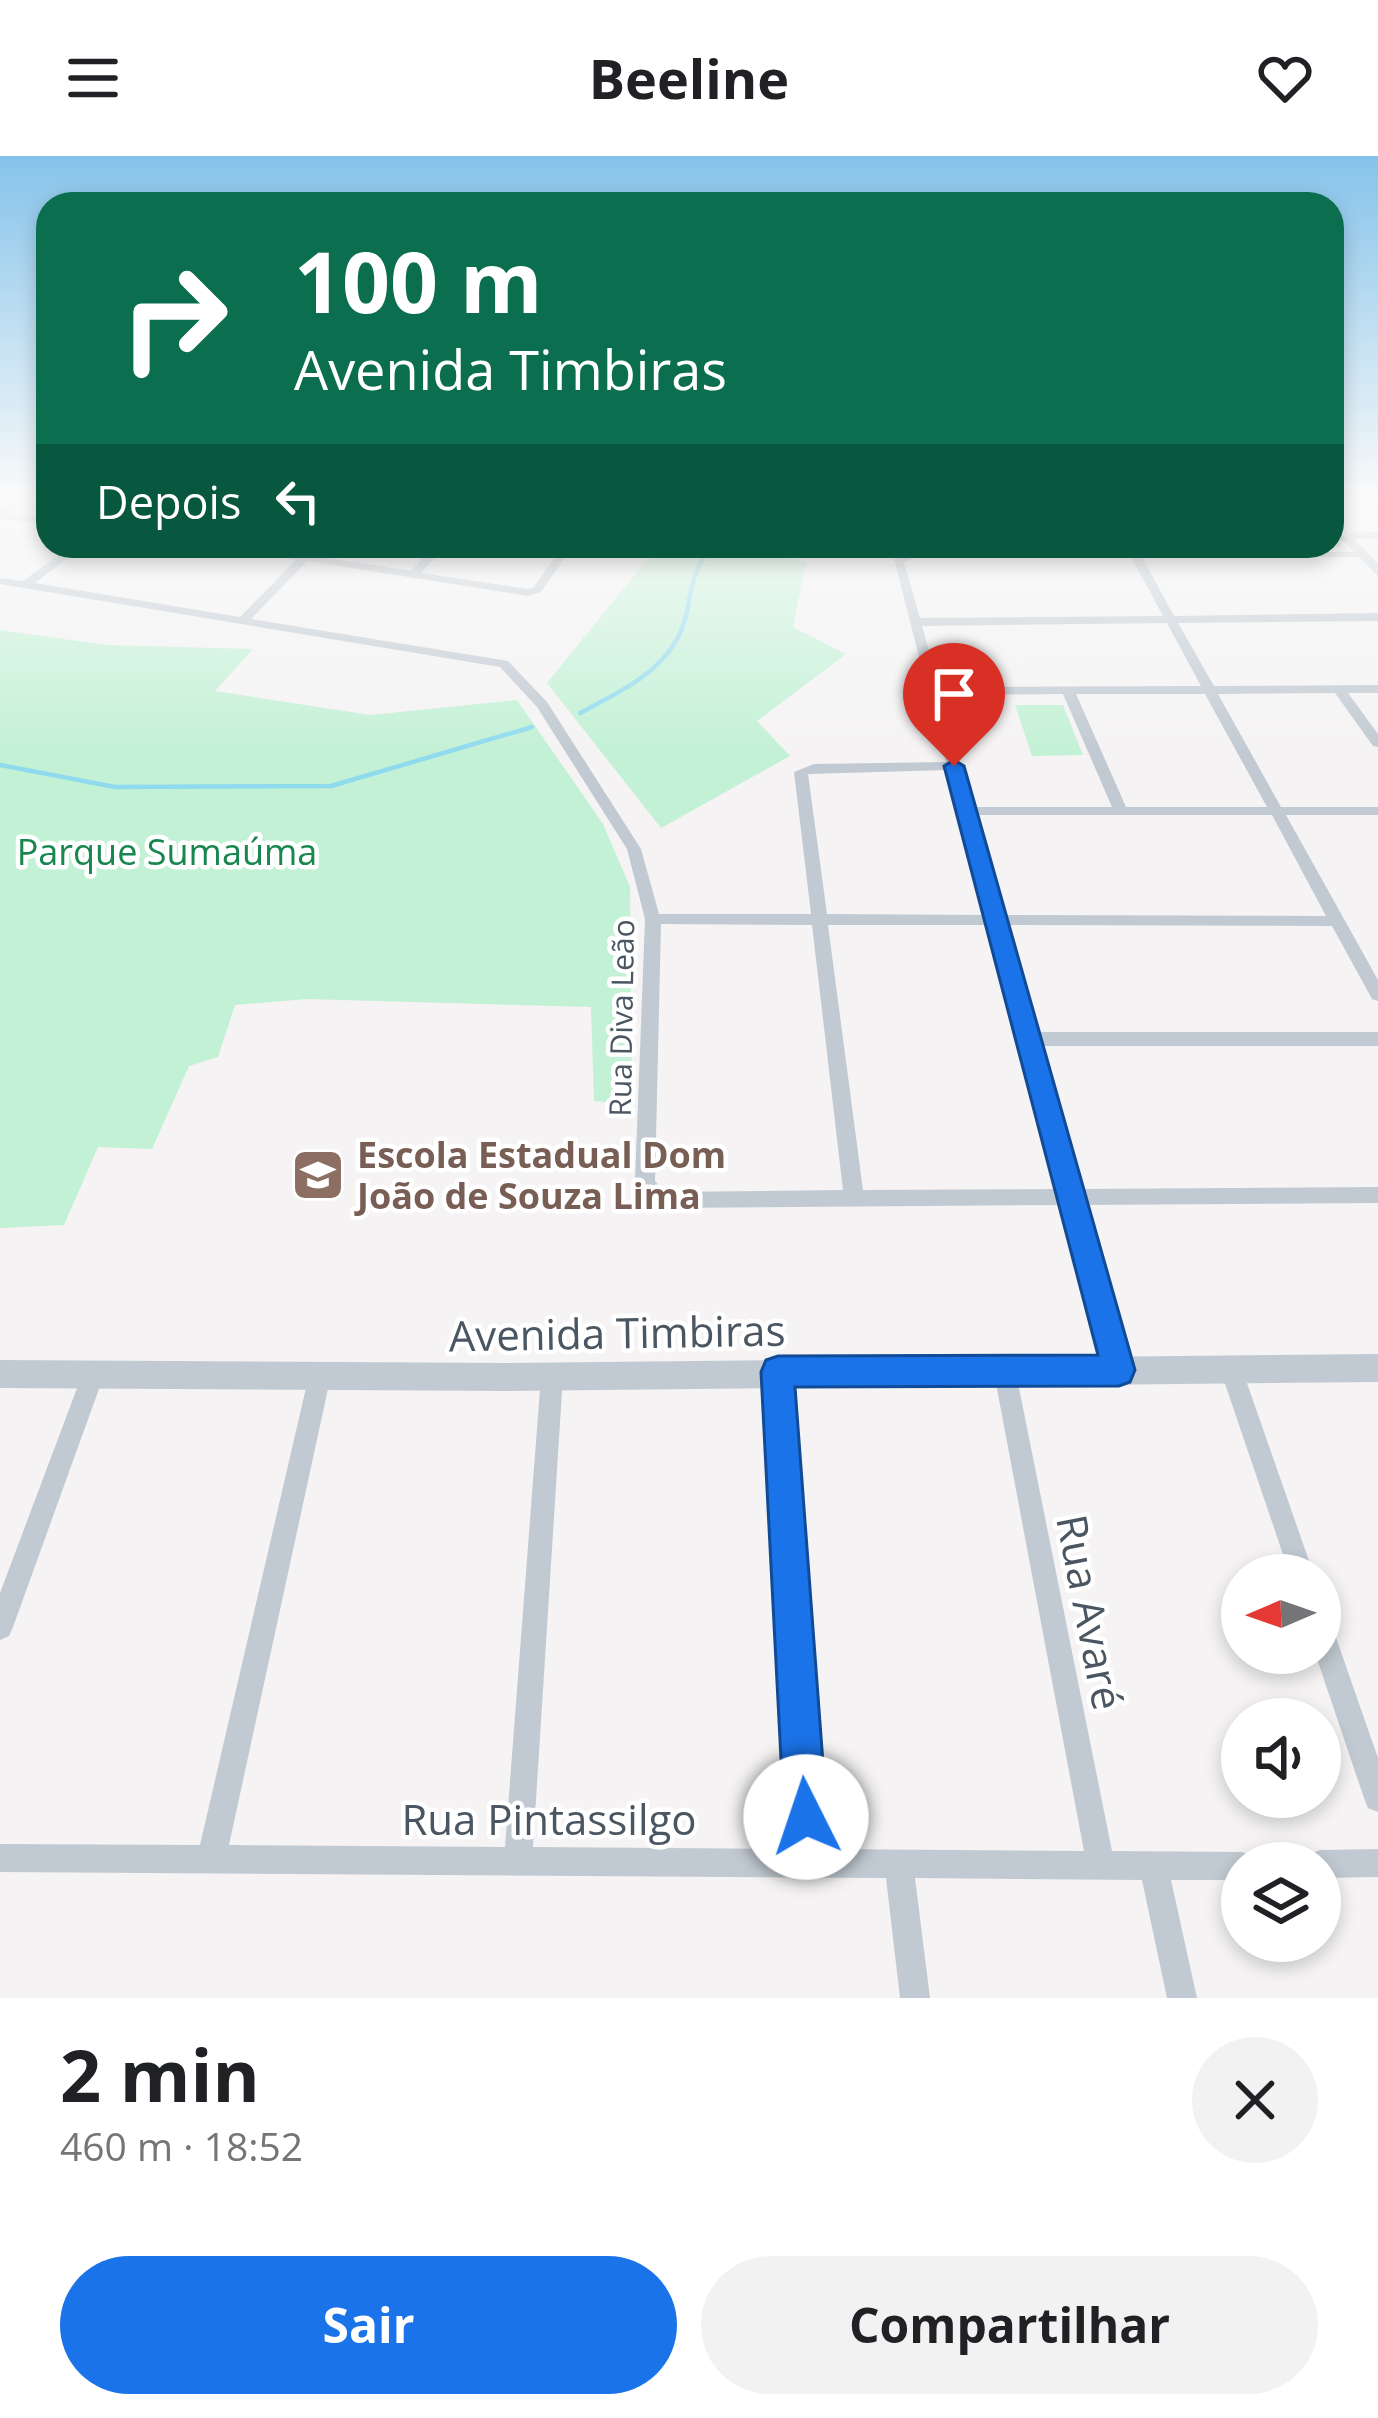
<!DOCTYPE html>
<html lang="pt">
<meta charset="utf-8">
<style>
body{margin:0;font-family:"Open Sans",sans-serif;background:#f2f2f2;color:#202124;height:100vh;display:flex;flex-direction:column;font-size:45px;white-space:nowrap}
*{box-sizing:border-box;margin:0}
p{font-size:39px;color:#757577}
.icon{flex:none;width:66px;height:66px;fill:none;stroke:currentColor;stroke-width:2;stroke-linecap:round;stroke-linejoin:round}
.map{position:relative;height:1842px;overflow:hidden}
.details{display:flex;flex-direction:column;background:#fff;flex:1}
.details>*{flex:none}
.top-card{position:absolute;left:36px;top:36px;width:1308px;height:366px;border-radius:36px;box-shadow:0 6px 18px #0003;background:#0b6e4f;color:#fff;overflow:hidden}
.needle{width:78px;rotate:268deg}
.controls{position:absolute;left:1221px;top:1398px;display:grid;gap:24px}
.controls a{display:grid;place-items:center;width:120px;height:120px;border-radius:50%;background:#fff;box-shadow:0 6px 18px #0003;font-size:60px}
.pin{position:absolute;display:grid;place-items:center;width:102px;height:102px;color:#fff;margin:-123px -51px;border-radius:50% 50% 50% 0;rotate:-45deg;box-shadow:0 0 12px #0007}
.pin .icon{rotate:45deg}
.me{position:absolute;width:132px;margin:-66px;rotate:356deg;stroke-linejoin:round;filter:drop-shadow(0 0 9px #0008)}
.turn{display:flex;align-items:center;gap:42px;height:252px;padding:0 60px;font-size:54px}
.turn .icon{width:156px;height:156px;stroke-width:2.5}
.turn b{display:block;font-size:84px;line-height:102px}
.then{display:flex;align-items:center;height:114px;padding:0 60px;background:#0003;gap:24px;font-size:45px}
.round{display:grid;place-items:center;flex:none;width:126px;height:126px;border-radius:63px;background:#f2f2f2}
.summary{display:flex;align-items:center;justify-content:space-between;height:204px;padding:0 60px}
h1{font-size:72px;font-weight:700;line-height:90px}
.button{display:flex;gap:24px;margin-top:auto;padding:24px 60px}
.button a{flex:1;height:138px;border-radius:72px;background:#1a73e8;color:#fff;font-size:48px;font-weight:700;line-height:138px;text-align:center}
.button a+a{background:#f2f2f2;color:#202124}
header{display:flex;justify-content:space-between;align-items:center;height:156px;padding:0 60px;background:#fff;font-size:54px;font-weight:700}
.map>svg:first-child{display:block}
.green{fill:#c3f1d5}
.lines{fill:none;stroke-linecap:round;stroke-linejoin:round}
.stream{stroke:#90daee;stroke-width:4.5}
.minor{fill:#c1cad2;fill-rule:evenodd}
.tertiary{fill:#c1cad2;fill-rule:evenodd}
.wall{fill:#b0b2b7}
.building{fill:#cdcfd5;stroke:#909195;stroke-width:3}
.route{fill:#1a73e8;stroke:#114b97;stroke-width:3}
.labels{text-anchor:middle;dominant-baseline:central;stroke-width:9;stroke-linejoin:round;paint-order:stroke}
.far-street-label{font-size:30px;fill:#4a5661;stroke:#fff}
.park-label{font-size:36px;fill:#17864f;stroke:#fff}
.education-label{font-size:36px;font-weight:bold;fill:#785e54;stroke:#fff;text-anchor:start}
.near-street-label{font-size:42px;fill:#4a5661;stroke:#fff}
</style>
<header><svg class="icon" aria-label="menu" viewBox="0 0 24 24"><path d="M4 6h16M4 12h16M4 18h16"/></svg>Beeline<svg class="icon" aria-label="heart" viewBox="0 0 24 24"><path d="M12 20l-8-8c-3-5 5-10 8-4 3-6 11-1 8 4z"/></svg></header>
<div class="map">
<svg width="1378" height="1842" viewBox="0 0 1378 1842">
<rect width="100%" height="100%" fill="#f5f3f3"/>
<g class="green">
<polygon points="658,390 732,390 806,406 793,471 846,498 757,565 790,600 661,672 547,527"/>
<polygon points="0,474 106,489 253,493 215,535 370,559 517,544 603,668 630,731 632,948 594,945 591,851 306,843 235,849 218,901 189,910 152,993 98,991 64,1069 0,1072"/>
<polygon points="1015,549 1063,549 1083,599 1032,600"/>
</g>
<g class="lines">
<g class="stream">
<path d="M580,557C615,538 657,520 677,483C695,451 684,414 716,390"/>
<polyline points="0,609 115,631 331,630 532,571"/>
</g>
<g class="minor">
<polygon points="24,339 36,339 9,358 48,362 48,368 0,363 0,354"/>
<polygon points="1378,376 1378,382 1345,383 1340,380 1345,377"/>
<path d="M71,390H83L35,427L240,461L296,404L225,390H251L302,398L309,394L314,397L313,400L411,415L434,390H445L421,417L528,433L533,432L563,390H573L541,436L529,440L307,405L251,463L508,505L547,546L641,693L659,758H811L794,616L814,608L946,606L894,403L913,395L1365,396L1366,398L1361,401H1142L1174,460L1378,457V465L1178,467L1214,530L1378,529V537H1348L1378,578V591L1373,590L1335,537L1218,538L1281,651H1378V659H1286L1378,824V845L1372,843L1332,770L1006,769L1035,876H1378V890H1039L1079,1033L1378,1031V1047L1084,1049L1130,1214L1127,1221L1119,1224L1111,1221L1108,1214L1064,1049L661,1052C646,1047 641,1039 635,1025L645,763L627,693L537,551L500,511L0,428V422L23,425ZM915,401H1131L1163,460L920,462L904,406ZM1167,467L1201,530L939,531L922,470ZM1063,538L1112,651H972L941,539ZM1076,538H1205L1267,651H1126ZM948,614L987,759L827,758L808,618ZM975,659H1272L1326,760L1002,759ZM661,768L812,769L843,1034L665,1036L655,1025ZM828,769H990L1060,1033L863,1034Z"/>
<polygon points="1231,1203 1239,1206 1242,1213 1314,1419 1290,1419 1220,1213 1223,1206"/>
<polygon points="777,1206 785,1209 788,1216 821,1693 1084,1695 994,1217 997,1210 1005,1207 1013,1210 1016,1217 1112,1695 1242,1696 1252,1700 1255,1707 1242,1707 1242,1724 1171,1724 1197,1842 1167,1842 1142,1724 915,1722 930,1842 900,1842 886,1722 0,1716 0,1688 200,1689 309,1219 312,1212 320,1209 328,1212 331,1219 229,1689 505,1691 541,1220 544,1213 552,1210 560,1213 563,1220 533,1691 793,1693 766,1216 769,1209"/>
<polygon points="93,1209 101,1212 104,1219 13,1471 9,1480 0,1484 0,1437 82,1219 85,1212"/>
<polygon points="1320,1460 1329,1464 1333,1473 1378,1602 1378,1656 1368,1652 1364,1642 1315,1497 1320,1497"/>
<polygon points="1378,1693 1378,1721 1320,1722 1320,1707 1306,1707 1310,1698 1320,1694"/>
</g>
<g class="tertiary">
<polygon points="1332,361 1378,407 1378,420 1332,374"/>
<polygon points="1378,1198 1378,1226 508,1235 0,1232 0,1204 508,1207"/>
</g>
</g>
<polygon class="wall" points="1332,370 1344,383 1340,391 1302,390 1332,390"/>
<polygon class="building" points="1332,370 1344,383 1332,383"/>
<linearGradient id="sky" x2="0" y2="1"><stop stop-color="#85c3ea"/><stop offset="0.57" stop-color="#fafafa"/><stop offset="1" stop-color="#fafafa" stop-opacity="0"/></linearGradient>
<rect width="1378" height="597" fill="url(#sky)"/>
<polygon class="route" points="954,604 964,610 1135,1214 1130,1226 1119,1230 795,1231 827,1661 820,1676 806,1682 791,1676 784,1661 761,1216 766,1204 778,1200 1098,1199 944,610"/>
<defs>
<g id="school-square" transform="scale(2.7)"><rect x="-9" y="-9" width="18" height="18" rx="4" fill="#8d6e63" stroke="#fff"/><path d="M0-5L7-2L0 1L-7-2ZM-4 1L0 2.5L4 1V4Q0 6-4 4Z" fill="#fff"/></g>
</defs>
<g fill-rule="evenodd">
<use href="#school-square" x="318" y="1019"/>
</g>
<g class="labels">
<g class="far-street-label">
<text transform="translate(621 862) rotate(-89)">Rua Diva Leão</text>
</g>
<g class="park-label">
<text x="167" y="695">Parque Sumaúma</text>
</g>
<g class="education-label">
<text x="357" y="998">Escola Estadual Dom<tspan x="357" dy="41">João de Souza Lima</tspan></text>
</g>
<g class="near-street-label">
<text transform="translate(617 1176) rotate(-1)">Avenida Timbiras</text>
<text transform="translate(1091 1456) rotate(79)">Rua Avaré</text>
<text x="549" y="1662">Rua Pintassilgo</text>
</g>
</g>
</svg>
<div class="controls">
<a><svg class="needle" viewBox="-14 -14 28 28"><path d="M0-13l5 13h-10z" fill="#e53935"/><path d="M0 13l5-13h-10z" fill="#757577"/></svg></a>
<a><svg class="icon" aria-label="sound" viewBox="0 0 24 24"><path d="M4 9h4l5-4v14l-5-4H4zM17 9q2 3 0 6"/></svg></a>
<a><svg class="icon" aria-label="layers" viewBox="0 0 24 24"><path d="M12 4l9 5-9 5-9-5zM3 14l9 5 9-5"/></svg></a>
</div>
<div class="pin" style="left:954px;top:610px;background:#d93025"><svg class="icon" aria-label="arrive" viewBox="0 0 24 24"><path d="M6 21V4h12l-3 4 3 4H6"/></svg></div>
<svg class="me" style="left:806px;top:1661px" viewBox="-20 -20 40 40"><circle r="19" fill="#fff"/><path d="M0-13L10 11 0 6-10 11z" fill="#1a73e8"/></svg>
<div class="top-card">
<div class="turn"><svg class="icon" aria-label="right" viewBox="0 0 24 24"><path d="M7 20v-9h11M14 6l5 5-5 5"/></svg><div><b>100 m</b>Avenida Timbiras</div></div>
<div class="then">Depois<svg class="icon" aria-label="left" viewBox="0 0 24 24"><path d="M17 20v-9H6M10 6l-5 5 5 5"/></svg></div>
</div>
</div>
<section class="details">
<div class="summary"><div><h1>2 min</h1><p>460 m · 18:52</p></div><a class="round"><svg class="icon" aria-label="close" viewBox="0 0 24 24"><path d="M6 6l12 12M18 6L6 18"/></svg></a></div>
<div class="button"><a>Sair</a><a>Compartilhar</a></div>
</section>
